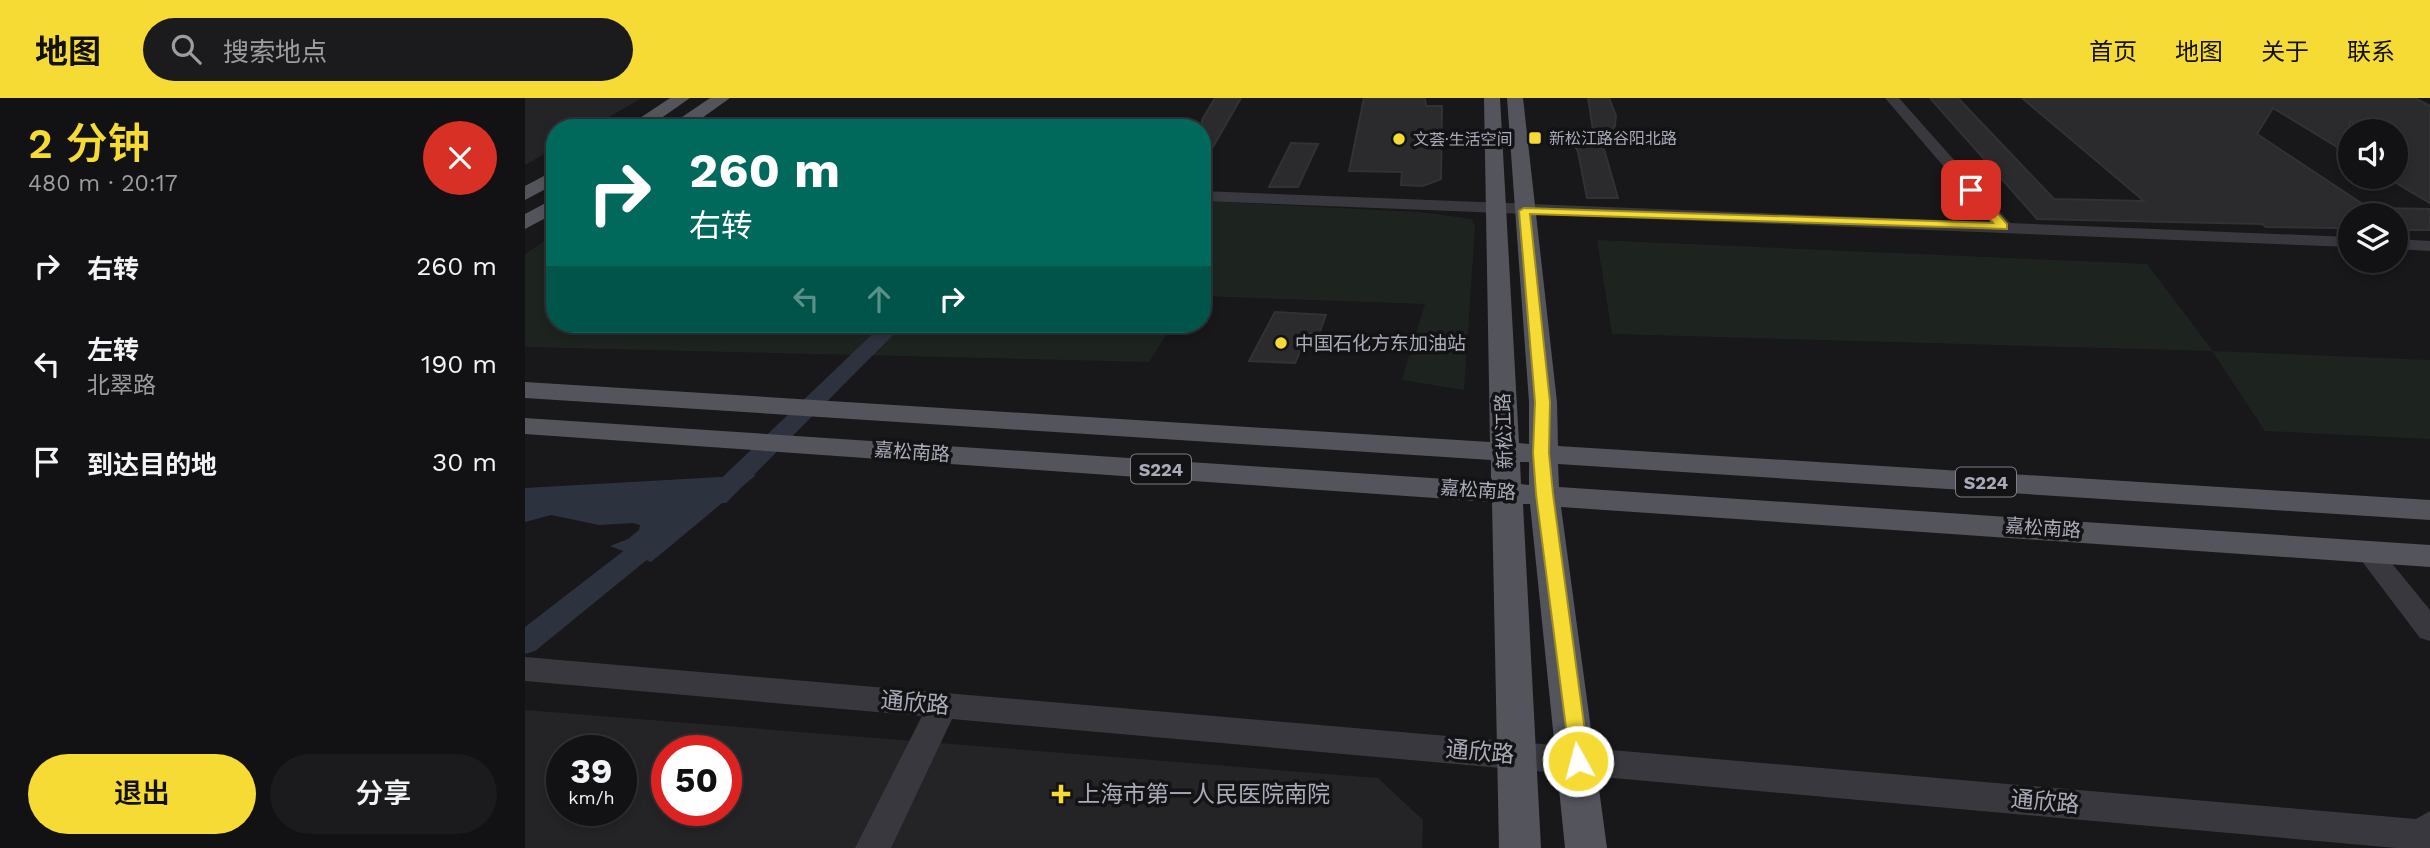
<!DOCTYPE html>
<html lang="zh">
<meta charset="utf-8">
<style>
body{margin:0;font-family:"Work Sans","Noto Sans SC",sans-serif;background:#1b1a1c;color:#f1f3f6;height:100vh;display:flex;flex-direction:column;font-size:26px;white-space:nowrap}
*{box-sizing:border-box;margin:0}
p{font-size:23px;color:#9c9da0}
.icon{flex:none;width:38px;height:38px;fill:none;stroke:currentColor;stroke-width:2;stroke-linecap:round;stroke-linejoin:round}
.map{position:relative;flex:1;overflow:hidden}
.panel{display:flex;flex-direction:column;background:#121113;width:525px}
.panel>*{flex:none}
.top-card{position:absolute;left:21px;top:21px;width:665px;height:214px;border-radius:28px;box-shadow:0 4px 10px #0003,0 0 0 2px #313133;background:#00695c;color:#fff;overflow:hidden}
.buttons{position:absolute;left:1813px;top:21px;display:grid;gap:14px}
.buttons a{display:grid;place-items:center;width:70px;height:70px;border-radius:50%;background:#121113;box-shadow:0 4px 10px #0003,0 0 0 2px #313133;font-size:35px}
.speed{position:absolute;left:21px;top:637px;display:flex;gap:14px;font-size:35px;font-weight:700;text-align:center}
.speed>*{display:grid;place-content:center;width:91px;height:91px;border-radius:50%;background:#121113;box-shadow:0 4px 10px #0003,0 0 0 2px #313133;line-height:1}
.speed small{font-size:18px;font-weight:400}
.speed .limit{border:10px solid #d22;background:#fff;color:#111}
.pin{position:absolute;display:grid;place-items:center;width:60px;height:60px;color:#fff;margin:-30px;border-radius:14px;box-shadow:0 4px 10px #0006}
.me{position:absolute;width:77px;margin:-38px;rotate:353deg;stroke-linejoin:round;filter:drop-shadow(0 0 5px #0008)}
.turn{display:flex;align-items:center;gap:24px;height:147px;padding:0 28px;font-size:32px}
.turn .icon{width:91px;height:91px;stroke-width:2.5}
.turn b{display:block;font-size:49px;line-height:60px}
.lanes{display:flex;align-items:center;height:66px;padding:0 28px;background:#0003;justify-content:center;gap:35px;direction:ltr}
.lanes .off{opacity:.35}
.round{display:grid;place-items:center;flex:none;width:74px;height:74px;border-radius:37px;background:#1b1a1c}
.headline{display:flex;align-items:center;justify-content:space-between;height:119px;padding:0 28px}
h1{font-size:42px;font-weight:600;line-height:52px;color:#f5db34}
.primary-button{display:flex;gap:14px;margin-top:auto;padding:14px 28px}
.primary-button a{flex:1;height:80px;border-radius:42px;background:#f5db34;color:#111;font-size:28px;font-weight:600;line-height:80px;text-align:center}
.primary-button a+a{background:#1b1a1c;color:#f1f3f6}
ul{padding:0;list-style:none}
li{display:flex;align-items:center;gap:21px;height:98px;padding:0 28px}
li div{flex:1}
li b{display:block;font-size:26px}
li em{font-style:normal}
header{display:flex;align-items:center;gap:42px;box-sizing:border-box;height:98px;padding:0 35px;background:#f5db34;color:#111}
header strong{font-size:33px}
nav{display:flex;gap:38px;margin-inline-start:auto;font-size:24px}
.search{width:490px;height:63px;background:#1b1a1c;display:flex;align-items:center;gap:18px;box-sizing:border-box;padding:0 24px;border-radius:38px;color:#9c9da0;font-size:26px}
main{display:flex;flex:1;min-height:0}
.map>svg:first-child{display:block}
.built{fill:#242326;fill-rule:evenodd}
.green{fill:#1d2420}
.water{fill:#2d333e}
.lines{fill:none;stroke-linecap:round;stroke-linejoin:round}
.canal{fill:#2d333e;fill-rule:evenodd}
.building{fill:#2b2a2d;stroke:#323135;stroke-width:2}
.minor{fill:#38383e;fill-rule:evenodd}
.major{fill:#54545d;fill-rule:evenodd}
.route{fill:#f5db34;stroke:#9f8e22;stroke-width:2}
.poi-dot{fill:#f5db34;stroke:#131214;stroke-width:2.5}
.labels{text-anchor:middle;dominant-baseline:central;stroke-width:7;stroke-linejoin:round;paint-order:stroke}
.far-poi-label{font-size:16px;fill:#a9abb9;stroke:#131214;text-anchor:start}
.shield{fill:#131214;stroke:#7c7d88;stroke-width:2}
.shield-label{font-size:18px;font-weight:bold;fill:#a9abb9}
.poi-label{font-size:19px;fill:#a9abb9;stroke:#131214;text-anchor:start}
.street-label{font-size:19px;fill:#a9abb9;stroke:#131214}
.near-street-label{font-size:23px;fill:#a9abb9;stroke:#131214}
.near-poi-label{font-size:23px;fill:#a9abb9;stroke:#131214;text-anchor:start}
</style>
<header>
<strong>地图</strong>
<div class="search"><svg class="icon" aria-label="search" viewBox="0 0 24 24"><circle cx="10" cy="10" r="6"/><path d="M15 15l6 6"/></svg>搜索地点</div>
<nav><a>首页</a><a>地图</a><a>关于</a><a>联系</a></nav>
</header>
<main>
<section class="panel">
<div class="headline"><div><h1>2 分钟</h1><p>480 m · 20:17</p></div><a class="round" style="background:#d93025;color:#fff"><svg class="icon" aria-label="close" viewBox="0 0 24 24"><path d="M6 6l12 12M18 6L6 18"/></svg></a></div>
<ul>
<li><svg class="icon" aria-label="right" viewBox="0 0 24 24"><path d="M7 20v-9h11M14 6l5 5-5 5"/></svg><div><b>右转</b></div><em>260 m</em></li>
<li><svg class="icon" aria-label="left" viewBox="0 0 24 24"><path d="M17 20v-9H6M10 6l-5 5 5 5"/></svg><div><b>左转</b><p>北翠路</p></div><em>190 m</em></li>
<li><svg class="icon" aria-label="arrive" viewBox="0 0 24 24"><path d="M6 21V4h12l-3 4 3 4H6"/></svg><div><b>到达目的地</b></div><em>30 m</em></li>
</ul>
<div class="primary-button"><a>退出</a><a>分享</a></div>
</section>
<div class="map">
<svg width="1905" height="750" viewBox="0 0 1905 750">
<rect width="100%" height="100%" fill="#181719"/>
<g class="built">
<polygon points="0,0 117,0 65,30 30,30 30,50 0,67"/>
<path d="M0,612L853,680L898,722L897,750H0ZM37,653H96V712H37ZM142,653H201V712H142Z"/>
</g>
<g class="green">
<polygon points="677,103 895,114 947,121 950,129 939,292 877,282 900,206 677,198"/>
<polygon points="30,136 30,226 648,226 624,264 0,249 0,156"/>
<polygon points="1072,142 1622,166 1688,253 1905,262 1905,341 1740,333 1687,253 1087,236"/>
</g>
<polygon class="water" points="231,377 126,464 85,448 103,441 114,432 115,427 108,425 74,427 26,417 0,424 0,390"/>
<g class="lines">
<g class="canal">
<polygon points="358,226 379,226 201,405 183,405 179,399 183,393"/>
<polygon points="136,428 145,431 149,437 145,443 10,553 0,556 0,529 127,431"/>
</g>
</g>
<g class="building">
<polygon points="690,0 716,0 677,68 677,22"/>
<polygon points="839,0 900,0 901,8 917,8 916,81 898,88 876,87 877,74 824,73"/>
<polygon points="1063,0 1084,0 1091,18 1090,28 1077,44 1093,100 1062,100 1053,54 1045,37 1068,32"/>
<polygon points="1405,0 1433,0 1529,101 1619,103 1497,0 1890,0 1905,8 1905,105 1871,85 1871,33 1842,33 1825,23 1825,57 1748,10 1732,36 1854,117 1825,117 1825,136 1811,130 1741,129 1737,126 1512,121"/>
<polygon points="766,45 793,46 773,89 744,89"/>
<polygon points="1852,110 1905,111 1905,132 1884,132 1871,123 1871,117 1863,117"/>
<polygon points="750,214 801,217 794,236 783,235 770,265 724,263"/>
</g>
<g class="lines">
<g class="minor">
<polygon points="1360,0 1374,0 1485,125 1825,139 1825,149 677,103 677,93 1466,124"/>
<polygon points="1871,141 1905,143 1905,153 1871,151"/>
<polygon points="1842,443 1851,446 1905,512 1905,543 1895,540 1833,458 1829,452 1833,446"/>
<polygon points="0,559 1891,721 1905,713 1905,750 1871,750 427,621 366,750 330,750 397,618 0,583"/>
</g>
<g class="major">
<polygon points="145,0 165,0 122,30 100,30"/>
<polygon points="185,0 205,0 163,30 141,30"/>
<path d="M959,0H975L994,345L1004,346V304L982,0H998L1032,304L1033,348L1905,402V422L1033,366L1034,389L1905,447V469L1036,409L1082,750H1040L1005,406H998L1016,750H974L967,404L0,336V320L966,384V362L0,300V284L965,344ZM995,364H1004V387L996,386Z"/>
<polygon points="30,72 30,86 0,102 0,88"/>
<polygon points="30,100 30,115 0,131 0,116"/>
</g>
</g>
<polygon class="route" points="1442,89 1450,89 1482,126 1482,131 1005,116 1025,304 1024,355 1028,396 1064,663 1061,669 1053,672 1046,669 1011,396 1008,355 1010,304 994,113 999,110 1468,125 1442,94"/>
<g class="poi-dot">
<rect x="1003" y="33" width="14" height="14" rx="3.5"/>
<circle cx="874" cy="41" r="7"/>
<circle cx="756" cy="245" r="7"/>
<path d="M532.5 685.5h7v7h7v7h-7v7h-7v-7h-7v-7h7z"/>
</g>
<g class="labels">
<g class="far-poi-label">
<text x="1024" y="40">新松江路谷阳北路</text>
<text x="888" y="41">文荟·生活空间</text>
</g>
<g class="shield">
<rect x="606" y="356.5" width="60" height="29" rx="5"/>
<rect x="1431" y="369.5" width="60" height="29" rx="5"/>
</g>
<g class="shield-label">
<text x="636" y="371">S224</text>
<text x="1461" y="384">S224</text>
</g>
<g class="poi-label">
<text x="770" y="245">中国石化方东加油站</text>
</g>
<g class="street-label">
<text transform="translate(979 333) rotate(-92)">新松江路</text>
<text transform="translate(387 354) rotate(4)">嘉松南路</text>
<text transform="translate(953 392) rotate(4)">嘉松南路</text>
<text transform="translate(1518 430) rotate(4)">嘉松南路</text>
</g>
<g class="near-street-label">
<text transform="translate(390 605) rotate(5)">通欣路</text>
<text transform="translate(955 654) rotate(5)">通欣路</text>
<text transform="translate(1520 704) rotate(5)">通欣路</text>
</g>
<g class="near-poi-label">
<text x="552" y="696">上海市第一人民医院南院</text>
</g>
</g>
</svg>
<div class="buttons">
<a><svg class="icon" aria-label="sound" viewBox="0 0 24 24"><path d="M4 9h4l5-4v14l-5-4H4zM17 9q2 3 0 6"/></svg></a>
<a><svg class="icon" aria-label="layers" viewBox="0 0 24 24"><path d="M12 4l9 5-9 5-9-5zM3 14l9 5 9-5"/></svg></a>
</div>
<div class="speed"><div>39<small>km/h</small></div><div class="limit">50</div></div>
<div class="pin" style="left:1446px;top:92px;background:#d93025"><svg class="icon" aria-label="arrive" viewBox="0 0 24 24"><path d="M6 21V4h12l-3 4 3 4H6"/></svg></div>
<svg class="me" style="left:1053px;top:663px" viewBox="-20 -20 40 40"><circle r="17" fill="#f5db34" stroke="#fff" stroke-width="3"/><path d="M0-11L8 9 0 5-8 9z" fill="#fff"/></svg>
<div class="top-card">
<div class="turn"><svg class="icon" aria-label="right" viewBox="0 0 24 24"><path d="M7 20v-9h11M14 6l5 5-5 5"/></svg><div><b>260 m</b>右转</div></div>
<div class="lanes"><svg class="icon off" aria-label="left" viewBox="0 0 24 24"><path d="M17 20v-9H6M10 6l-5 5 5 5"/></svg><svg class="icon off" aria-label="ahead" viewBox="0 0 24 24"><path d="M12 20V5M6 11l6-6 6 6"/></svg><svg class="icon" aria-label="right" viewBox="0 0 24 24"><path d="M7 20v-9h11M14 6l5 5-5 5"/></svg></div>
</div>
</div>
</main>
